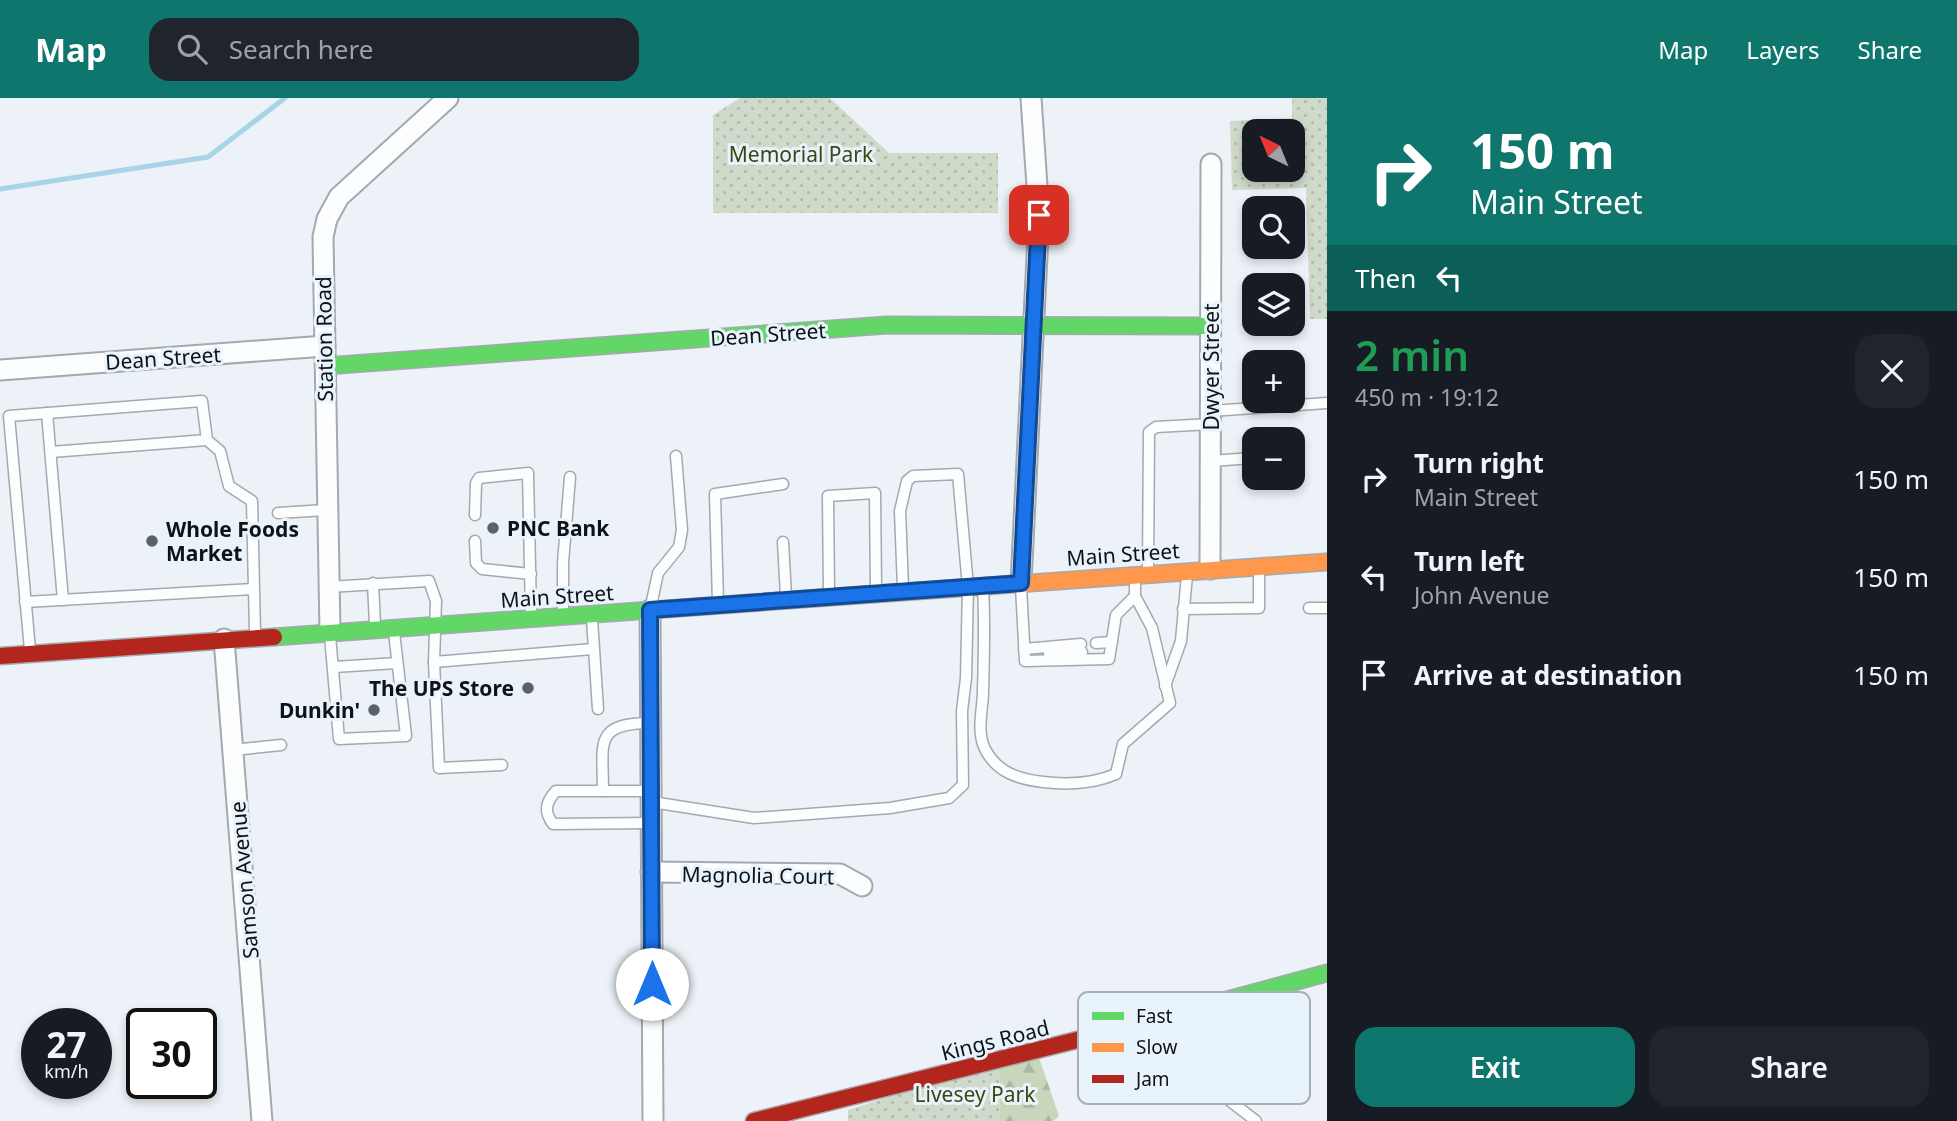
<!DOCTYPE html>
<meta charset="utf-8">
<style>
body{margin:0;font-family:"Noto Sans",sans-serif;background:#20242c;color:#f1f3f6;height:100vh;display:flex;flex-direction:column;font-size:26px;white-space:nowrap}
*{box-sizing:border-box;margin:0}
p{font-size:23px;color:#9ea1a6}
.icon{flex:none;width:38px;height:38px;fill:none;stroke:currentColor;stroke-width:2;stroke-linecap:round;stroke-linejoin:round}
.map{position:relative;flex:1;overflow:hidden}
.drawer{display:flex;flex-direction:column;background:#171b24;width:630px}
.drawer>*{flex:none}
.guide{background:#0f766e;color:#fff;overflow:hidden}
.needle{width:46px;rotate:317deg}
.buttons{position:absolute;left:1242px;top:21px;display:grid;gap:14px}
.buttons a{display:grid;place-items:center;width:63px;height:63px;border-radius:14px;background:#171b24;box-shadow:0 4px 10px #0003;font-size:35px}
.speed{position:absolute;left:21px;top:910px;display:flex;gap:14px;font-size:35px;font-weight:700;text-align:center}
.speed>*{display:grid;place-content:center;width:91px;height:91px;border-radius:50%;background:#171b24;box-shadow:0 4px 10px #0003;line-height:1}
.speed small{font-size:18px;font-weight:400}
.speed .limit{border:4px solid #111;border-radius:10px;background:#fff;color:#111}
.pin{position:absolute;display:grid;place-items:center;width:60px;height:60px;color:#fff;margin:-30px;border-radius:14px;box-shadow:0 4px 10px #0006}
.me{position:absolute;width:77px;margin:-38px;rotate:0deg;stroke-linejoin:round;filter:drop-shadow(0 0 5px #0008)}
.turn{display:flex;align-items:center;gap:24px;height:147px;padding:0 28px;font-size:32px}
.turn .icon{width:91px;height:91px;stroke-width:2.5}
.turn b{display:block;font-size:49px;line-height:60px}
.then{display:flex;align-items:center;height:66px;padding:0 28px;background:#0003;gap:14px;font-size:26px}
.round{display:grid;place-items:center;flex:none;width:74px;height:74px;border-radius:21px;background:#20242c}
.summary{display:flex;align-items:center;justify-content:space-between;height:119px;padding:0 28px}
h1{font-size:42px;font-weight:600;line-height:52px;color:#1e9e55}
.cta{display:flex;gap:14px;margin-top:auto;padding:14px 28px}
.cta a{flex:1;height:80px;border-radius:21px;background:#0f766e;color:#fff;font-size:28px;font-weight:600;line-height:80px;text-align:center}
.cta a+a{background:#20242c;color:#f1f3f6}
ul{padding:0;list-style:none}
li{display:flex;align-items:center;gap:21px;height:98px;padding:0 28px}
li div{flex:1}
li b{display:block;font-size:26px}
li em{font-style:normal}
header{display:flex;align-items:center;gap:42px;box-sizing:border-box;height:98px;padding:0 35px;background:#0f766e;color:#fff}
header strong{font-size:33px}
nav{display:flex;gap:38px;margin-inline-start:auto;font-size:24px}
.search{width:490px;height:63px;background:#20242c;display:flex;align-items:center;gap:18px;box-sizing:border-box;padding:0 24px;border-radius:21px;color:#9ea1a6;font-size:26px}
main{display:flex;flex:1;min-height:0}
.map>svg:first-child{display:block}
.forest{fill:url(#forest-firs)}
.park{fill:url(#park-dots);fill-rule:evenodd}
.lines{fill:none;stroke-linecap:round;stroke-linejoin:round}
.stream{stroke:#a5d5e6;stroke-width:5}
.lane-casing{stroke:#a4a9ac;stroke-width:13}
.street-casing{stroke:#a4a9ac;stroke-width:23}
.fast-casing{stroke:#a4a9ac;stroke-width:19}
.slow-casing{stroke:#a4a9ac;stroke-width:19}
.jam-casing{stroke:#a4a9ac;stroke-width:19}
.lane{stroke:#fcfdfe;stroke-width:10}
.street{stroke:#fcfdfe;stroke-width:19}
.fast{stroke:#63d668;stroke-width:16}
.slow{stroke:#ff974d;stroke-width:16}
.jam{stroke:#b3261e;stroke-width:16}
.route-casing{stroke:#114b97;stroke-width:18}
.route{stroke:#1a73e8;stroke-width:12}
.poi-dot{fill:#5c6165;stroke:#e8f3fb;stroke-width:2.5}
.labels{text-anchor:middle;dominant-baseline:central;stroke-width:6;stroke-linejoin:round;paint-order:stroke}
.park-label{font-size:21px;fill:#374910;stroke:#e8f3fb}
.street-label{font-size:21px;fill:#0f1316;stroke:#e8f3fb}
.poi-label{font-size:21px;font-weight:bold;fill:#0f1316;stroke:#e8f3fb;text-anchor:start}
.key{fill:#e8f3fb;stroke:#a7b0b6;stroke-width:2}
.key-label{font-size:19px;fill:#0f1316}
</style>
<header>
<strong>Map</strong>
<div class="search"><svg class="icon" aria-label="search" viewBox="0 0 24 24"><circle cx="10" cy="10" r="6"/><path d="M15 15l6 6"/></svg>Search here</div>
<nav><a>Map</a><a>Layers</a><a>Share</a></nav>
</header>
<main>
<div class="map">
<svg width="1327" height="1023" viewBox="0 0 1327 1023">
<defs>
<pattern id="forest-firs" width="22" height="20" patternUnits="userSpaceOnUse" patternTransform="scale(1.75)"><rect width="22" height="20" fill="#c8d6bc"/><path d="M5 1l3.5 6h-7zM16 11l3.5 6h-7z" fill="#abb7a1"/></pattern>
<pattern id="park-dots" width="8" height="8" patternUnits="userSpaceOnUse" patternTransform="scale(1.75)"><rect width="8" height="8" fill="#d0dacb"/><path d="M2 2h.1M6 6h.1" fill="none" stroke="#b1baae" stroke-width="1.8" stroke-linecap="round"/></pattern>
</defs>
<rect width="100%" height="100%" fill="#ecf2f7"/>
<polygon class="forest" points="1036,951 1059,1018 1053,1023 1000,1023 999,963"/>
<g class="park">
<polygon points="740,0 830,0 889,55 998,55 998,115 713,115 713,17"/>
<path d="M1292,0H1327V221H1310L1306,90L1232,92L1230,23L1292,20ZM1255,33H1293V72H1255Z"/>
<polygon points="999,963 1000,1023 848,1023 848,1012"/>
</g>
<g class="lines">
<polyline class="stream" points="0,91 208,59 285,0"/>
<g class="lane-casing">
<g id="lane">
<polyline points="1211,313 1327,305"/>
<polyline points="47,315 63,502"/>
<polyline points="51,354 207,342"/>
<polyline points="1211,363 1252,360"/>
<polyline points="278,415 326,412"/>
<polyline points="475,417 476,385 479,380 528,375 531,517"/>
<polyline points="475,443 476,465 482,471 531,476"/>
<polyline points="783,444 786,498"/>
<polyline points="1148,475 1149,334 1156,329 1211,326"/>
<polyline points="373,485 375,527"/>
<polyline points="328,489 429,483 436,503 434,564 439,670 502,667"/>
<polyline points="1021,489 1025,563 1109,561 1116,517 1135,498"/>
<path d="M983,490C985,524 984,559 983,593C983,611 976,633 985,651C997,675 1019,681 1043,684C1068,687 1093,686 1116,676L1123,646L1170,605L1152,530L1135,498V481"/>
<polyline points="829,495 828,398 875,395 876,492"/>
<polyline points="25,504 253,491"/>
<polyline points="718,504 715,396 783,386"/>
<polyline points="651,508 658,475 679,449 682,432 676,358"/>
<polyline points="1309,510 1327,510"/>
<polyline points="1183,511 1259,510 1259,471"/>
<polyline points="563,515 563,465 570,379"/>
<polyline points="592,521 598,611"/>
<polyline points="330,538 339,641 406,638 394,534"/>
<polyline points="1096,545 1112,544"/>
<polyline points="1024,551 1081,546"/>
<polyline points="30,552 9,318 202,303 207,342 220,353 229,388 252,403 255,535"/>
<polyline points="1049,556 1082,554"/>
<polyline points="434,564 593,551"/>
<polyline points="334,569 397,565"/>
<polyline points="1165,588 1181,543 1187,477"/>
<polyline points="233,652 281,647"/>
<path d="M603,693C603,645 593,625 652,625"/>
<polyline points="652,704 754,720 890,710 949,700 963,687 962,613 966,580 968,489 958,376 913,378 907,383 900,413 903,490"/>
<path d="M651,725L553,726C544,714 545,705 556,693H652"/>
<polyline points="1165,921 1208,986 1256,1023"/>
</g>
</g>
<g class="street-casing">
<g id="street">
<polyline points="0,272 325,248"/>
<polyline points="1210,471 1211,66"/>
<polyline points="1021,485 1039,117 1031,0"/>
<polyline points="650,512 653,1023"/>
<polyline points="330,534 323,139 327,121 339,99 448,0"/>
<polyline points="224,541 262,1023"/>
<polyline points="651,774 840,776 862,788"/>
</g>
</g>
<g class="fast-casing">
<g id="fast">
<polyline points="325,268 887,227 1211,228"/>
<polyline points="274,539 987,488"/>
<polyline points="1097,937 1327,875"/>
</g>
</g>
<g class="slow-casing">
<polyline id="slow" points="987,488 1327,464"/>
</g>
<g class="jam-casing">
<g id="jam">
<polyline points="0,558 274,539"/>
<polyline points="754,1023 1097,937"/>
</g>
</g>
<use href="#lane" class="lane"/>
<use href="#street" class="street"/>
<use href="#fast" class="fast"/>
<use href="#slow" class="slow"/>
<use href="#jam" class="jam"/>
</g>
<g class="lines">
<g class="route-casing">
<polyline id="route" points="652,886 650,512 1021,485 1039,117"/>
</g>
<use href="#route" class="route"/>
</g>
<g class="poi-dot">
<circle cx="493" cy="430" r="7"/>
<circle cx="152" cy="443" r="7"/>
<circle cx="528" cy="590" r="7"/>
<circle cx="374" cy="612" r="7"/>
</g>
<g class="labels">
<g class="park-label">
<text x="801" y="56">Memorial Park</text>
<text x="975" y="996">Livesey Park</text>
</g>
<g class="street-label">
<text transform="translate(768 236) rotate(-4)">Dean Street</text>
<text transform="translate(324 241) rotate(-91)">Station Road</text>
<text transform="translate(163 260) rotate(-4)">Dean Street</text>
<text transform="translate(1211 269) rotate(-90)">Dwyer Street</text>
<text transform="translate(1123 456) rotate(-4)">Main Street</text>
<text transform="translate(557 498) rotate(-4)">Main Street</text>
<text transform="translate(758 777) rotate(1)">Magnolia Court</text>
<text transform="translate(244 782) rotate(-95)">Samson Avenue</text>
<text transform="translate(995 942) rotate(-14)">Kings Road</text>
</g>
<g class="poi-label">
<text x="507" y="430">PNC Bank</text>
<text x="166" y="431">Whole Foods<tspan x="166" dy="24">Market</tspan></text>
<text x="514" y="590" text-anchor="end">The UPS Store</text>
<text x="360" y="612" text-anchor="end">Dunkin'</text>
</g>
</g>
<rect x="1078" y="894" width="232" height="112" rx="10" class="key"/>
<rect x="1092" y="914" width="32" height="8" fill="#63d668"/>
<rect x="1092" y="945" width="32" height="9" fill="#ff974d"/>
<rect x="1092" y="977" width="32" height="8" fill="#b3261e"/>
<g class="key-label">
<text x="1136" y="925">Fast</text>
<text x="1136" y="956">Slow</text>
<text x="1136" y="988">Jam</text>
</g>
</svg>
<div class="buttons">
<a><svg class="needle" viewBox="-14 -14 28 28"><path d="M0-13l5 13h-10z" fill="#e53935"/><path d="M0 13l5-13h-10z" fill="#9ea1a6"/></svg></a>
<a><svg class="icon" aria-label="search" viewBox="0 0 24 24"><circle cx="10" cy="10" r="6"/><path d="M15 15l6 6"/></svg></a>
<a><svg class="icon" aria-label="layers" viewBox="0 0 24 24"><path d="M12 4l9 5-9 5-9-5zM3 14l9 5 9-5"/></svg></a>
<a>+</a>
<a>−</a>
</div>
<div class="speed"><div>27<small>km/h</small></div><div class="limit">30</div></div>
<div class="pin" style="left:1039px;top:117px;background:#d93025"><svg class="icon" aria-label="arrive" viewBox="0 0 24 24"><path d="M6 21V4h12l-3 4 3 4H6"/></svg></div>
<svg class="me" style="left:652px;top:886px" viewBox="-20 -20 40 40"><circle r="19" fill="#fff"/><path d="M0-13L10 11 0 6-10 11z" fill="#1a73e8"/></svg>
</div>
<section class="drawer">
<div class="guide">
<div class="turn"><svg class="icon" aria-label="right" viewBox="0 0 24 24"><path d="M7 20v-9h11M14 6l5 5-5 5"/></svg><div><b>150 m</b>Main Street</div></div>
<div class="then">Then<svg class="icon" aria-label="left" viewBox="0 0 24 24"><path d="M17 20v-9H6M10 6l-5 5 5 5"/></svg></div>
</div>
<div class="summary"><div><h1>2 min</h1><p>450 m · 19:12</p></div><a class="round"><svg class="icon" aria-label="close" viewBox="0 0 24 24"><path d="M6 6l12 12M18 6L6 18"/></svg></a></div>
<ul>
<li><svg class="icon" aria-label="right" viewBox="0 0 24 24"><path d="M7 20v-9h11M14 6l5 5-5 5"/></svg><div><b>Turn right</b><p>Main Street</p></div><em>150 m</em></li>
<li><svg class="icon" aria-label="left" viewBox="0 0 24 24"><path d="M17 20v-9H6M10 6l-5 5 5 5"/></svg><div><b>Turn left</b><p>John Avenue</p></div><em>150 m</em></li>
<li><svg class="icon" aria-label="arrive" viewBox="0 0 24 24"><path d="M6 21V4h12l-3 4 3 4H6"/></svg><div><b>Arrive at destination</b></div><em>150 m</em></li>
</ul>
<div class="cta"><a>Exit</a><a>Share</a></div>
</section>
</main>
